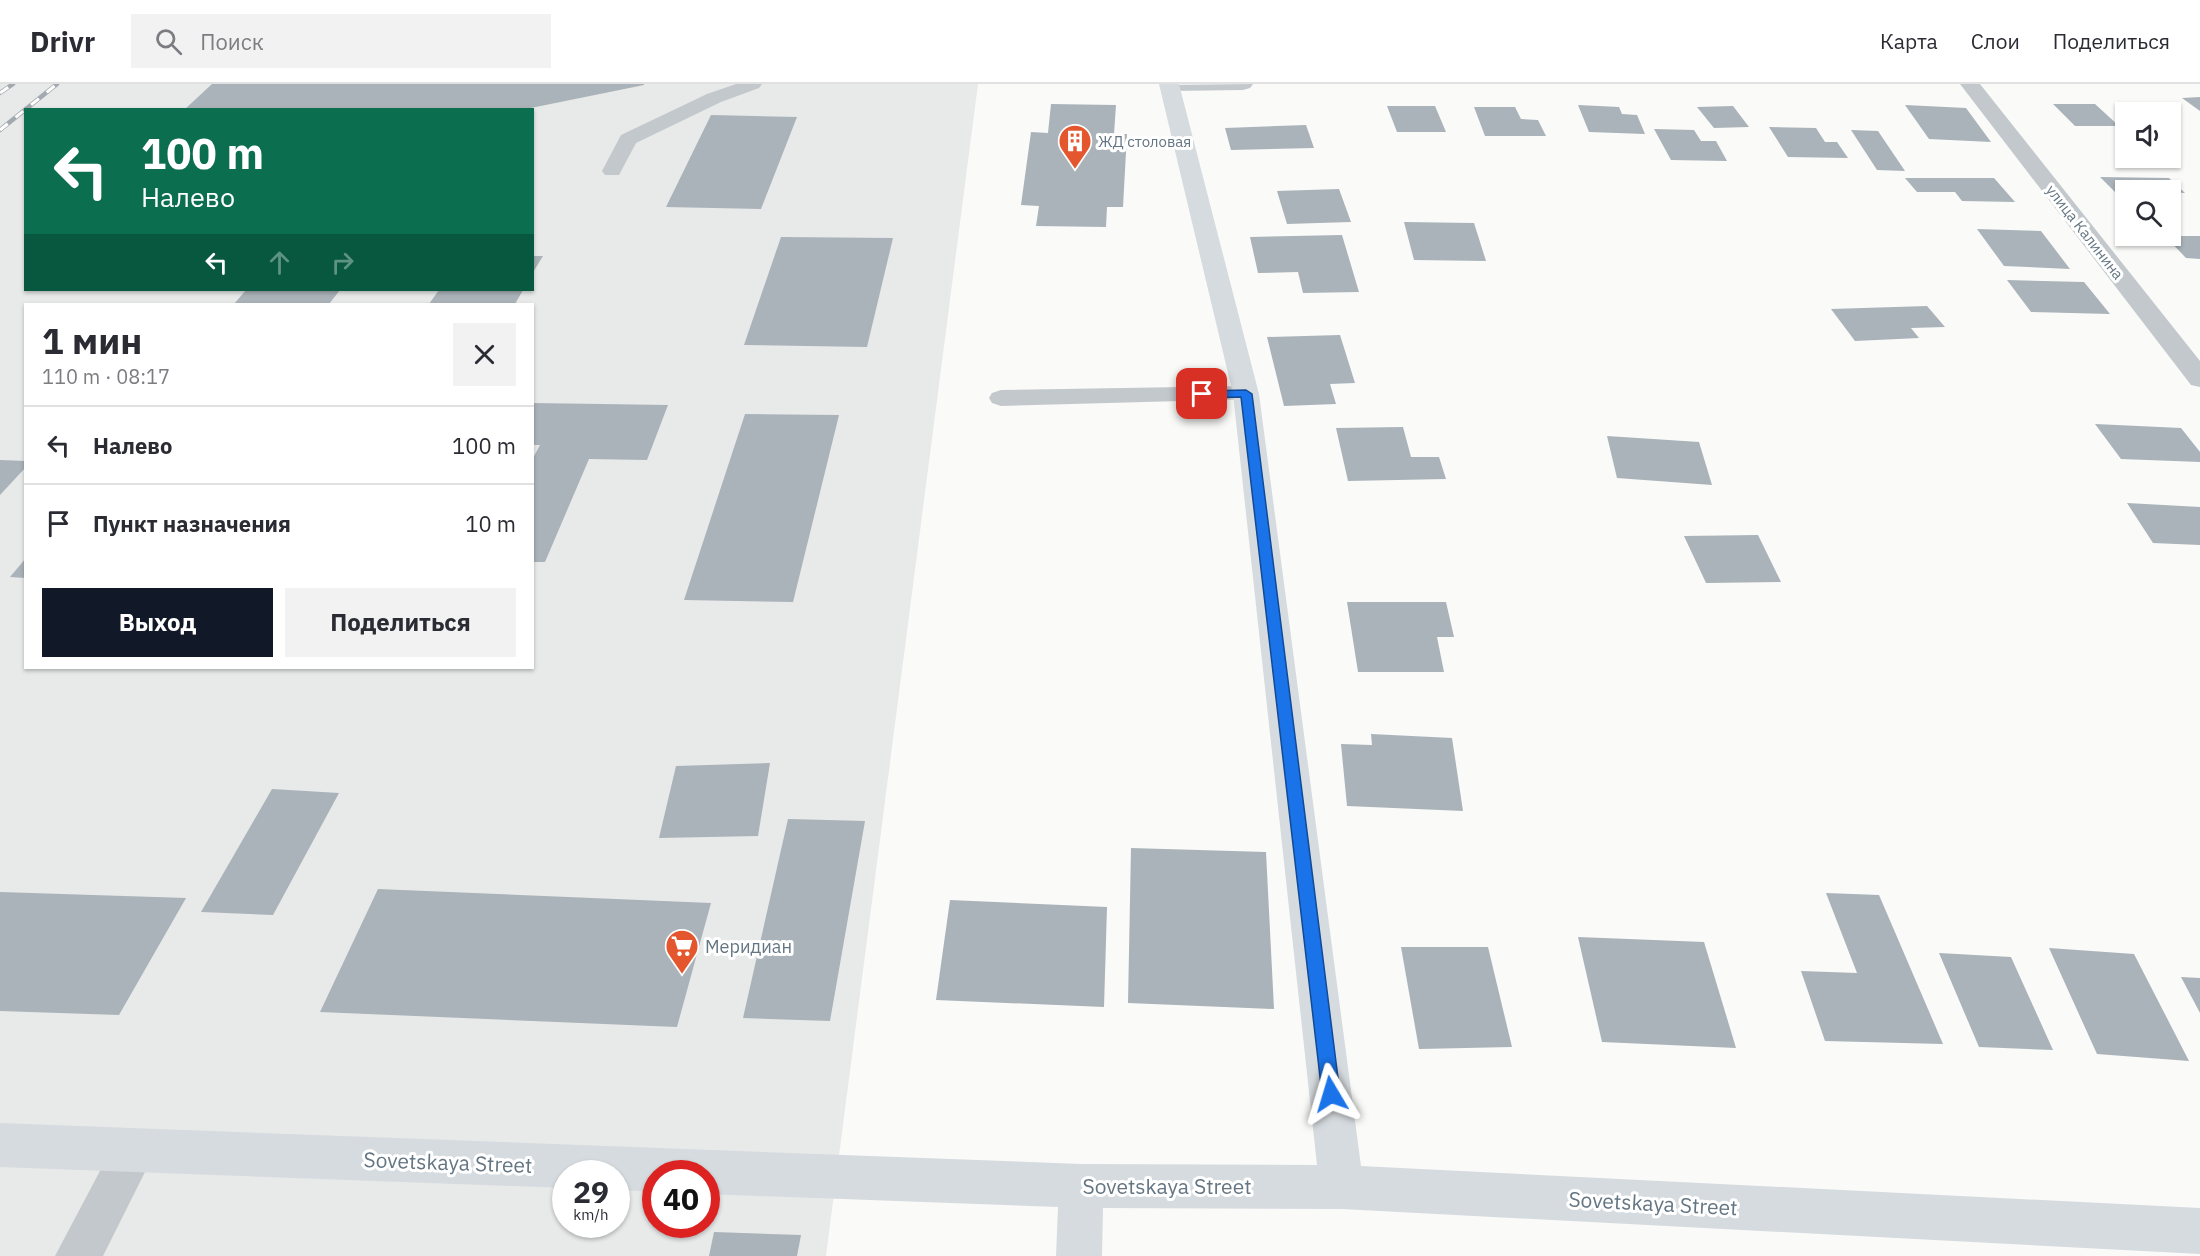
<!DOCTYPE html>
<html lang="ru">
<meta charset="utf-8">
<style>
body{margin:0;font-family:"IBM Plex Sans",sans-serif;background:#f2f2f3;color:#2b2b33;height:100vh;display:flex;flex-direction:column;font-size:22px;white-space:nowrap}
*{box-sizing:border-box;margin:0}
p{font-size:20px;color:#7c7c81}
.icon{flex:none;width:33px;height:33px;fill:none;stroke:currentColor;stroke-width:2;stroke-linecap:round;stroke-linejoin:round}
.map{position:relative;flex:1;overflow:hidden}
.drawer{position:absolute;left:24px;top:219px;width:510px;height:366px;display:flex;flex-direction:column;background:#fff;border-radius:0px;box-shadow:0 2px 4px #0004}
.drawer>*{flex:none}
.top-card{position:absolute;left:24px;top:24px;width:510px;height:183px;border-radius:0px;box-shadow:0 2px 4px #0004;background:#0b6e4f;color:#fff;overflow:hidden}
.controls{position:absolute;left:2115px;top:18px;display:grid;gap:12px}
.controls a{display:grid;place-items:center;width:66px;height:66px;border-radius:0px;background:#fff;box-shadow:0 2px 4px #0004;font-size:30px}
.speed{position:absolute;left:552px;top:1076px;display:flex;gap:12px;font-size:30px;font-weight:700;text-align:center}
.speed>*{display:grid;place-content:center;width:78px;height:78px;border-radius:50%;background:#fff;box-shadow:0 2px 4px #0004;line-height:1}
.speed small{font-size:15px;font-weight:400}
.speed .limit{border:9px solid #d22;background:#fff;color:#111}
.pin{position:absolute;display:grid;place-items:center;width:51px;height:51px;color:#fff;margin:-26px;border-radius:12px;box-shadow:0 3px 9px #0006}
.me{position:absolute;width:66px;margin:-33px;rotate:353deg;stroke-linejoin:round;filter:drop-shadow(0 0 4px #0008)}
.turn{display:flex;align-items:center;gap:21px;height:126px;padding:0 18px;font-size:27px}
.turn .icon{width:78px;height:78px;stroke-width:2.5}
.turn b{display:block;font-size:42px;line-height:51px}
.lanes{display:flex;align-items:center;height:57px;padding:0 18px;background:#0003;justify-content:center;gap:30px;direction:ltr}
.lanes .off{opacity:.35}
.round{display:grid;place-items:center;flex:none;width:63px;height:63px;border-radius:0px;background:#f2f2f3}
.overview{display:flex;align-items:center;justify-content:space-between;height:102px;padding:0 18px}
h1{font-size:36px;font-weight:700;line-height:45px}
.button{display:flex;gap:12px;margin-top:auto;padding:12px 18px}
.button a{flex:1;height:69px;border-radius:0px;background:#111827;color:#fff;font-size:24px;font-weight:700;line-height:69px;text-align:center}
.button a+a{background:#f2f2f3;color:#2b2b33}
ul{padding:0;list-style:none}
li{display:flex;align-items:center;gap:18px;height:78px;padding:0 18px;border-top:2px solid #e1e1e2}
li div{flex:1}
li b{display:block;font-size:22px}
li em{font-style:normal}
header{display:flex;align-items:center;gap:36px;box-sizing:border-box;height:84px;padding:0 30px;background:#fff;border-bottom:2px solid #e1e1e2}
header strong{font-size:28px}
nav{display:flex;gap:33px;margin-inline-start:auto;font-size:21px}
.search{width:420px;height:54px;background:#f2f2f3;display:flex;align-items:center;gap:15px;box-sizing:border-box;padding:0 21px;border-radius:0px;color:#7c7c81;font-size:22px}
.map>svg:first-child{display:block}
.built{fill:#e8e9e9;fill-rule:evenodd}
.building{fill:#aab3b9}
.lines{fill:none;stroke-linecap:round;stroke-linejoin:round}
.lane{fill:#c3c8cc;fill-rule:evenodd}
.street{fill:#c3c8cc;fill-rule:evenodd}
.secondary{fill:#d6dbdf;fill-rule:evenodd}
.rail-casing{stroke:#a2aab0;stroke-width:4.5}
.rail{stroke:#fff;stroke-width:3;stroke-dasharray:10;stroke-linecap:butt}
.route{fill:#1a73e8;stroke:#114b97;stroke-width:1.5}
.labels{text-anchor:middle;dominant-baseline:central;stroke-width:6;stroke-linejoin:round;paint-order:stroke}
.far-poi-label{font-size:15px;fill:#657683;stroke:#fff;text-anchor:start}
.far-street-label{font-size:15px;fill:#657683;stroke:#fff}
.poi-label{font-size:18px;fill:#657683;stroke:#fff;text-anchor:start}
.near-street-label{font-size:21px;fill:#657683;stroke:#fff}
</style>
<header>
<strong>Drivr</strong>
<div class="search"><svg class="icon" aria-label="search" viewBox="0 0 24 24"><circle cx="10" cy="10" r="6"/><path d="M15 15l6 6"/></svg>Поиск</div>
<nav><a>Карта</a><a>Слои</a><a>Поделиться</a></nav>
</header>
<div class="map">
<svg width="2200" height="1172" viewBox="0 0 2200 1172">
<rect width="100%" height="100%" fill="#fafaf8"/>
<path class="built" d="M0,0H978L826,1172H0ZM26,26H532V206H26ZM26,220H532V584H26ZM566,1089H616V1140H566ZM656,1089H706V1140H656Z"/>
<g class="building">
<polygon points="212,0 644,0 644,1 521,26 184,26"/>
<polygon points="2200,13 2200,27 2182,14"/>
<polygon points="1051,20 1116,21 1114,50 1127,50 1123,123 1107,123 1106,143 1036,142 1039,122 1021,121 1031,48 1048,49"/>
<polygon points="2053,20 2095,20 2119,42 2075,42"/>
<polygon points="1578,21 1619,23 1622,30 1637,31 1645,50 1589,48"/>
<polygon points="1905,21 1966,24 1991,58 1929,55"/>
<polygon points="1387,22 1435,22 1446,48 1397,48"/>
<polygon points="1733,22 1749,43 1714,44 1697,23"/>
<polygon points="1474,23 1515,23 1521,35 1538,36 1546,52 1485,52"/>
<polygon points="711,31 797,33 761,125 666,123"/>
<polygon points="1306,41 1314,64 1231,66 1225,44"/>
<polygon points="1769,43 1816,44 1825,58 1837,58 1848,74 1788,73"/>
<polygon points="1654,45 1694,46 1701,57 1716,57 1727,77 1671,76"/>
<polygon points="1851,46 1878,47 1905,87 1877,86"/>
<polygon points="2100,93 2169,94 2185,109 2126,106 2126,109 2116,109"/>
<polygon points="1905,94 1994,94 2015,118 1962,117 1955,108 1917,108"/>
<polygon points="1339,105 1351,138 1287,140 1277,107"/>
<polygon points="1404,138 1474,139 1486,177 1414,176"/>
<polygon points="1977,145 2041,147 2070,185 2004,182"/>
<polygon points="1342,151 1359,208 1303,209 1298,188 1258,189 1250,153"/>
<polygon points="2165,152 2200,152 2200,175 2186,174"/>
<polygon points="781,153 893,154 867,263 744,261"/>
<polygon points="532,172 543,172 532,190"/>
<polygon points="2007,196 2084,198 2110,230 2031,228"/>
<polygon points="246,206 340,206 329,220 234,220"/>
<polygon points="439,206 523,206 515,220 429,220"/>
<polygon points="1927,222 1945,243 1911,244 1919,254 1855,257 1831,225"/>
<polygon points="1340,251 1355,299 1330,300 1336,320 1284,322 1267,253"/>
<polygon points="532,319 668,321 647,376 589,375 545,478 532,478 532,376 540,361 532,361"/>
<polygon points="745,330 839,331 793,518 684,516"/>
<polygon points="2095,340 2181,344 2200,368 2200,378 2121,375"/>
<polygon points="1403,343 1411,373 1439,373 1446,395 1348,397 1336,344"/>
<polygon points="1607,352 1699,358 1712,401 1617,394"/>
<polygon points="0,376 26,377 26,383 0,411"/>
<polygon points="2127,419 2200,423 2200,461 2153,459"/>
<polygon points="1758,451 1781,498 1706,499 1684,452"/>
<polygon points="26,474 26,494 10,493"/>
<polygon points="1347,518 1446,518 1454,553 1437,553 1444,588 1358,588"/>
<polygon points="1371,650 1452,654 1463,727 1347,722 1341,660 1372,661"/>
<polygon points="770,679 758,752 659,754 676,682"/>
<polygon points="272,705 339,709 273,831 201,828"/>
<polygon points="788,735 865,737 830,937 743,934"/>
<polygon points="1131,764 1266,768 1274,925 1128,919"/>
<polygon points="378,805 711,819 677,943 320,928"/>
<polygon points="0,808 186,814 119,931 0,927"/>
<polygon points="1826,809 1879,811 1943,960 1825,957 1801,887 1857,889"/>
<polygon points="950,816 1107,823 1104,923 936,916"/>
<polygon points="1578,853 1704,858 1736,964 1602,958"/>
<polygon points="1401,863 1488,863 1512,963 1419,965"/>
<polygon points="2049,864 2134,870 2189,977 2097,970"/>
<polygon points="1939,869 2011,873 2053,966 1979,963"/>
<polygon points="2181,893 2200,894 2200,929"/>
<polygon points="714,1148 801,1151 797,1172 709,1172"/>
</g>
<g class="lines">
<g class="lane">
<polygon points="736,0 762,0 759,4 721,18 636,59 619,91 605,91 602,87 621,51 707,10"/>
<polygon points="1246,302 1255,305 1258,310 1255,315 1001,322 992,319 989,314 992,309 1001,306"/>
</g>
<g class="street">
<polygon points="1253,0 1250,4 1243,6 1170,7 1163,5 1160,1"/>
<polygon points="1960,0 1980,0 2200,277 2200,303 2191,301"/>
<polygon points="134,1044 149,1051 156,1066 103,1172 55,1172 119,1051"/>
</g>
<polygon class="secondary" points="1159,0 1179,0 1259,310 1361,1082 2200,1124 2200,1170 1342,1125 1103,1124 1102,1172 1056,1172 1058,1123 706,1110 706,1089 656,1089 656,1108 616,1106 616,1089 566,1089 566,1104 0,1083 0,1039 1081,1080 1317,1081 1233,310"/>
<g class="rail-casing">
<g id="rail">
<polyline points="0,9 13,0"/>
<polyline points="0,46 57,0"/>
</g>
</g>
<use href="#rail" class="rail"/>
</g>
<polygon class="route" points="1246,306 1252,310 1340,1010 1337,1016 1331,1019 1325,1016 1322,1010 1241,313 1202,314 1196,310 1202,307"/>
<defs>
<g id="building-pin" transform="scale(1.725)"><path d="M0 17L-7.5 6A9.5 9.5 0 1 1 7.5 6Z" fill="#e4572e" stroke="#fff"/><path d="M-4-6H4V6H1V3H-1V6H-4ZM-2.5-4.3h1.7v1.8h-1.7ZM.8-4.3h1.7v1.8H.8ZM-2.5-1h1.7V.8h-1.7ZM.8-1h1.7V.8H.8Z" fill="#fff"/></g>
<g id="supermarket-pin" transform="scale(1.725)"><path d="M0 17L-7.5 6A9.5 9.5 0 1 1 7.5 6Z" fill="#e4572e" stroke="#fff"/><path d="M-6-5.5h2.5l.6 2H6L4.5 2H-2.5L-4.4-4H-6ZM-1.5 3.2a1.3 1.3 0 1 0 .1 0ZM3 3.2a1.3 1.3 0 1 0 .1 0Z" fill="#fff"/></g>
</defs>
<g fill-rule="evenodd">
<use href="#building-pin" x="1075" y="57"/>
<use href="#supermarket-pin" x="682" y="862"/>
</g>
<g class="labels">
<g class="far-poi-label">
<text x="1098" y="57">ЖД столовая</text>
</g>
<g class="far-street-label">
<text transform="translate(2085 148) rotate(52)">улица Калинина</text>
</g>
<g class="poi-label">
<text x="705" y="862">Меридиан</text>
</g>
<g class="near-street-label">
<text transform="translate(448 1078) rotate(2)">Sovetskaya Street</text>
<text x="1167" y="1102">Sovetskaya Street</text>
<text transform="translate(1653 1119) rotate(3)">Sovetskaya Street</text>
</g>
</g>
</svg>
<div class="controls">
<a><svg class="icon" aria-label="sound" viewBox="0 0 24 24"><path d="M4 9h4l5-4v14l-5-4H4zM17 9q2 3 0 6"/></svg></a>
<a><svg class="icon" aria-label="search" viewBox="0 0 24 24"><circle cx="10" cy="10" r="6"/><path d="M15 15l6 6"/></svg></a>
</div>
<div class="speed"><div>29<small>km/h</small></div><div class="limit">40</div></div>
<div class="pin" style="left:1202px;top:310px;background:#d93025"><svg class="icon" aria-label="arrive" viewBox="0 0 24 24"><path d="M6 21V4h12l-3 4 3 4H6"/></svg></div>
<svg class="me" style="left:1331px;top:1010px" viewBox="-20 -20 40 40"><path d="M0-17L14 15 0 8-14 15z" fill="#1a73e8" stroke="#fff" stroke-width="4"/></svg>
<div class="top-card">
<div class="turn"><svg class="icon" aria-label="left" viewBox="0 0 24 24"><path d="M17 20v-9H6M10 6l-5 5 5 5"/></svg><div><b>100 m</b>Налево</div></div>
<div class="lanes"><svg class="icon" aria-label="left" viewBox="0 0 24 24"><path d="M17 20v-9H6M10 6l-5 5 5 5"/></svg><svg class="icon off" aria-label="ahead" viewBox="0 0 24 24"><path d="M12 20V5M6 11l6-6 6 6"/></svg><svg class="icon off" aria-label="right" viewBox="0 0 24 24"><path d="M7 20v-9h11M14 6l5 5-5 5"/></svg></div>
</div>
<section class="drawer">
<div class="overview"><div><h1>1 мин</h1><p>110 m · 08:17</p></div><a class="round"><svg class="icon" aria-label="close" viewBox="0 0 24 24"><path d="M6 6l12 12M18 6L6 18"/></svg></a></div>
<ul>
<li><svg class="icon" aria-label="left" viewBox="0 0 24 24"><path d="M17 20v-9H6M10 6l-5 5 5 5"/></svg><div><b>Налево</b></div><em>100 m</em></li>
<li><svg class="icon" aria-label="arrive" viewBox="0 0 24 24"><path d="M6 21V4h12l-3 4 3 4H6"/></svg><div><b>Пункт назначения</b></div><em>10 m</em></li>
</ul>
<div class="button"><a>Выход</a><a>Поделиться</a></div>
</section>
</div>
